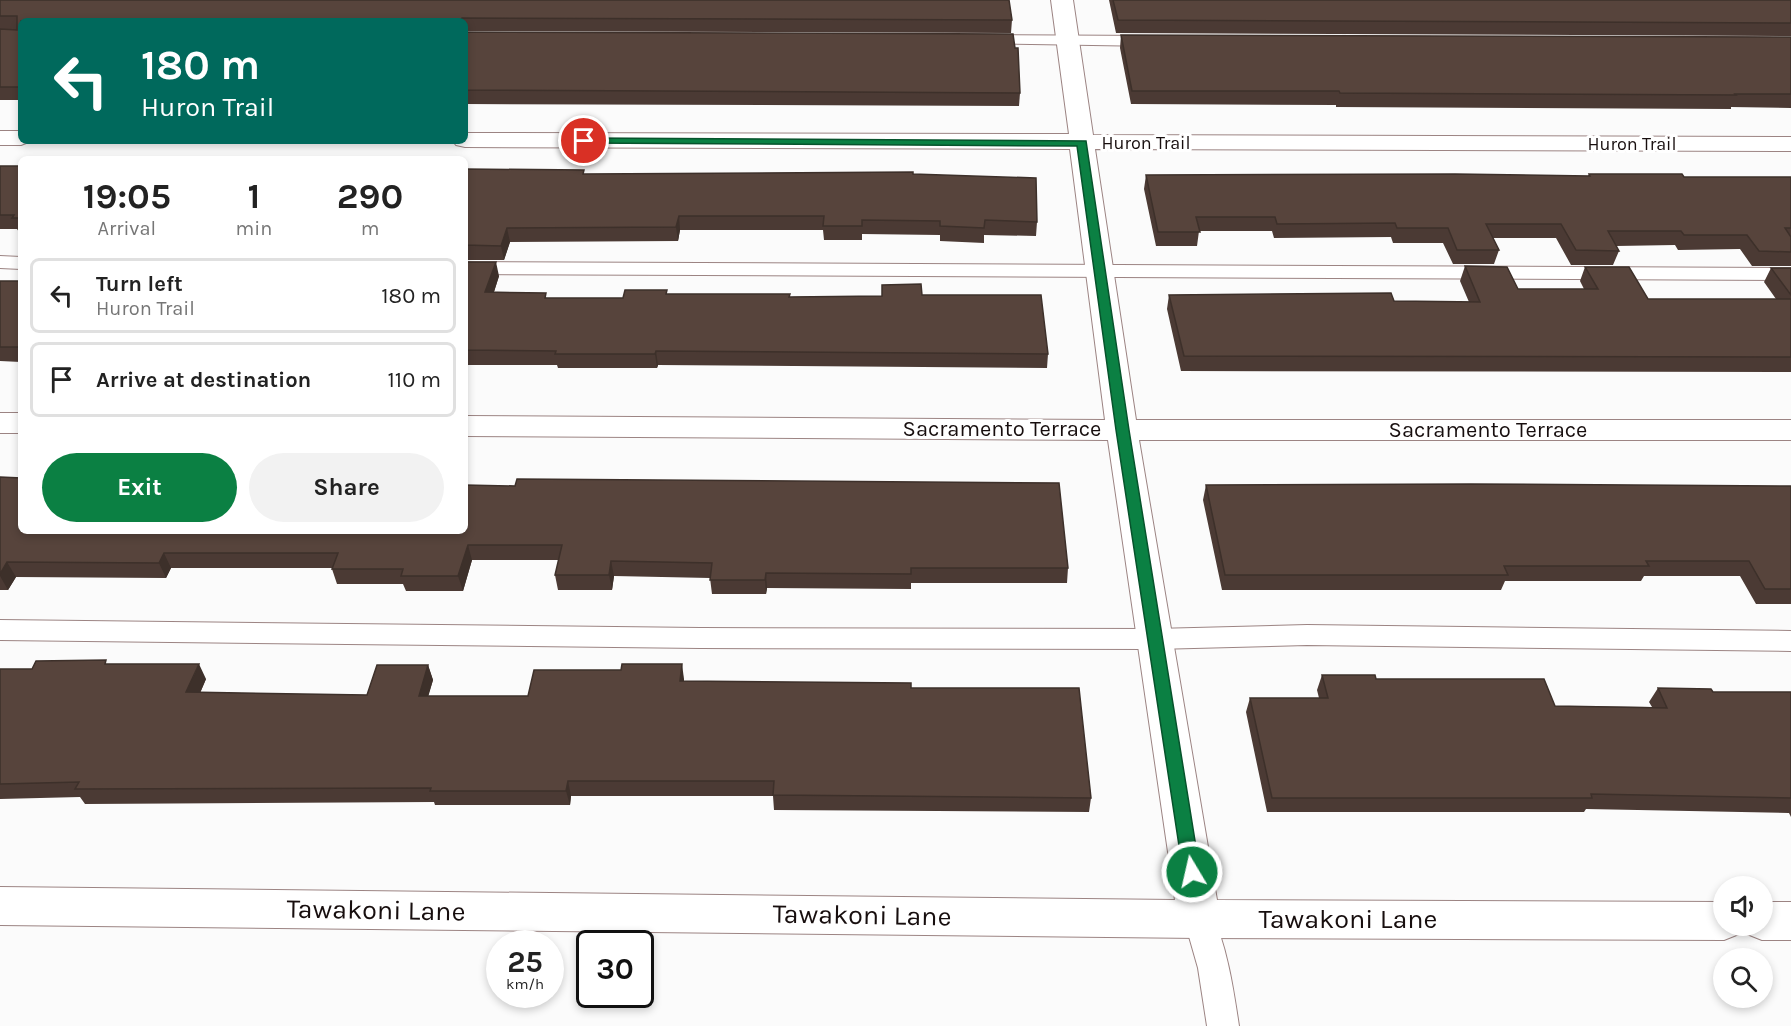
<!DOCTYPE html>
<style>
body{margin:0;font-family:Karla,sans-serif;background:#f2f2f2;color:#222;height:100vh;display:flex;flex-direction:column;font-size:22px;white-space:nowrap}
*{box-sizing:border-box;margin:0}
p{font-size:20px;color:#767676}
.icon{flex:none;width:33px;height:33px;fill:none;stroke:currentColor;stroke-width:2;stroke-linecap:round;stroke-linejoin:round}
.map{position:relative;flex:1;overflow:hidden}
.sheet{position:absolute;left:18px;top:156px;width:450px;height:378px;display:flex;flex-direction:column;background:#fff;border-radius:9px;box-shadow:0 3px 9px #0003}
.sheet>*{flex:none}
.guide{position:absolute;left:18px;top:18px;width:450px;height:126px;border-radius:9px;box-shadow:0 3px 9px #0003;background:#00695c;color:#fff;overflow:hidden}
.fabs{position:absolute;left:1713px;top:876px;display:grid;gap:12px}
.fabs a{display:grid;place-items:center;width:60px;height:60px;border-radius:50%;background:#fff;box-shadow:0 3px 9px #0003;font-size:30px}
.speed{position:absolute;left:486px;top:930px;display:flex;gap:12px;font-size:30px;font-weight:700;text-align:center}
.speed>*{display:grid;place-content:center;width:78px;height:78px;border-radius:50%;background:#fff;box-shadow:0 3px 9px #0003;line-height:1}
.speed small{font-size:15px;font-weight:400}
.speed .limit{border:3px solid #111;border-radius:9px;background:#fff;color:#111}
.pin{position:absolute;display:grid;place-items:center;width:51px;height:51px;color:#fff;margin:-26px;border:3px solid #fff;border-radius:50%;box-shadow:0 2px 6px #0007}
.me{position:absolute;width:66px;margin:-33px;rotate:351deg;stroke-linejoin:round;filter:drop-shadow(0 0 4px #0008)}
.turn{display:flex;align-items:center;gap:21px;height:126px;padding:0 24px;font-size:27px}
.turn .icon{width:78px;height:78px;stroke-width:2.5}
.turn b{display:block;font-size:42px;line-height:51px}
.eta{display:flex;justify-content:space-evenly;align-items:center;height:102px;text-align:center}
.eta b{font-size:36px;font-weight:700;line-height:42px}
.cta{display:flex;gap:12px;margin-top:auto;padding:12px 24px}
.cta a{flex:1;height:69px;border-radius:36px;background:#0b8043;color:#fff;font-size:24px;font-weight:700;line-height:69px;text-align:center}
.cta a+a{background:#f2f2f2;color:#222}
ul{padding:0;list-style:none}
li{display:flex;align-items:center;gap:18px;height:75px;margin:0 12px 9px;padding:0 12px;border:3px solid #e0e0e0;border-radius:9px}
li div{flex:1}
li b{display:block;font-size:22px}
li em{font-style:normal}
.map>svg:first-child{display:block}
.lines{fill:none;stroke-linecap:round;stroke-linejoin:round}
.service-casing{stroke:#9c8483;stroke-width:2}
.minor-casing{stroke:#9c8483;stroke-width:2}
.service{fill:#fff;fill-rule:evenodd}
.minor{fill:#fff;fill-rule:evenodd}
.wall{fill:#4b3a34}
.shaded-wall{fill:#3d302a}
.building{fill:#57443c;stroke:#3d302a;stroke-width:1.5}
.route{fill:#0b8043;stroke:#07532c;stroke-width:1.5}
.labels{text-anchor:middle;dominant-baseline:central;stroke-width:6;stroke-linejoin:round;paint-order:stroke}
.far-street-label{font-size:18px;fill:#170e0e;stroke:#fff}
.street-label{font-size:22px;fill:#170e0e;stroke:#fff}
.near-street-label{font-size:27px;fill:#170e0e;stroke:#fff}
</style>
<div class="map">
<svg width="1791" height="1026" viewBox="0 0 1791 1026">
<rect width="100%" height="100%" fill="#fbfbfb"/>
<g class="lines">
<g class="service-casing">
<g id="service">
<polygon points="983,35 1153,36 1161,41 1153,46 977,43 975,40"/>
<polygon points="0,256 21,257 21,269 0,268"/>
<polygon points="465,262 1791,268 1791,280 465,274"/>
<polygon points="0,620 700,628 1155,629 1307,625 1791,631 1791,651 1307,645 1155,649 700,648 0,640"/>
<path d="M1199,905L1210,909C1227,946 1233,986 1239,1026H1207L1198,968L1184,919L1188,909Z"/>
</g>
</g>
<g class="minor-casing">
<g id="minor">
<polygon points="1051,0 1073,0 1093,135 1791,137 1791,151 1095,149 1136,420 1791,420 1791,440 1139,440 1217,900 1724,902 1724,926 1762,926 1762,902 1791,902 1791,940 1762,940 1747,934 1743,926 1739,934 1724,940 1199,938 0,925 0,887 1175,900 1108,440 465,436 465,416 1105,420 1070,149 465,147 456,145 453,141 465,141 465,133 1069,134"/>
<polygon points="0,131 21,131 21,141 31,141 21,145 0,145"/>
<rect x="0" y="413" width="21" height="20"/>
</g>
</g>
<use href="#service" class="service"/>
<use href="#minor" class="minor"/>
</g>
<g class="wall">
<polygon points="0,0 1012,20 1011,33 465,31 465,21 21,21 21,100 0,100"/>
<polygon points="1109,0 1791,0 1791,36 1116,33"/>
<polygon points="465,32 1020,93 1019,106 465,104"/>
<polygon points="1121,35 1791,37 1791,108 1731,107 1731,109 1336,107 1336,105 1131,104 1120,48"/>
<polygon points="0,166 21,166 21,232 19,232 17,229 0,229"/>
<polygon points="465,169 584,170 584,174 913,174 1037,222 1036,236 984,235 984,243 940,241 940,235 862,234 862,240 824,240 823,230 680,230 678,241 510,242 504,260 465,260"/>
<polygon points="1589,174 1684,177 1791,177 1791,266 1752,266 1740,249 1678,250 1675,245 1616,246 1619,251 1613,265 1571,265 1556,238 1493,238 1499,250 1494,264 1453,264 1443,243 1393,243 1391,237 1274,238 1272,231 1199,231 1197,246 1156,246 1144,189 1146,175 1588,176"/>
<polygon points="465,262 499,276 494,292 548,298 623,298 668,294 790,297 882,296 922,295 1048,354 1047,368 658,365 657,368 558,368 557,365 465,365"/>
<polygon points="1465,266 1518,289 1584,289 1580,281 1585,267 1648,299 1776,299 1764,282 1771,268 1791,268 1791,372 1181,371 1167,309 1169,295 1394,301 1469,302 1460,281"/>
<polygon points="0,281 21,281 21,362 0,361"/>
<polygon points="0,477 465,531 1068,568 1067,583 911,583 911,589 767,588 766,594 712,594 710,578 614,576 612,590 558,590 555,575 559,560 472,560 463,591 406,591 403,584 337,584 332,569 332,568 171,568 166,578 16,577 8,590 0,590"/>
<polygon points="1206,485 1791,486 1791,604 1756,604 1740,576 1644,576 1641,581 1505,581 1501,590 1222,590 1203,500"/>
<polygon points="109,664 206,679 200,693 367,695 428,665 433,680 428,696 528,696 684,679 684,681 911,688 1091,798 1089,812 774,810 773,796 571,796 570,805 435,805 434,802 85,804 80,797 0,799 0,669 32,669"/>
<polygon points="1322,675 1376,679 1555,706 1652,707 1649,702 1658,688 1713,692 1791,692 1791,817 1789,813 1586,809 1584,812 1267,812 1246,712 1250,698 1319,698 1317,690"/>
</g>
<g class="shaded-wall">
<polygon points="679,216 680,230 678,241 676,227"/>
<polygon points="507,228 510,242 504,260 501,246"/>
<polygon points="496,262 499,276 489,307 485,292"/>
<polygon points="656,351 658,365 657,368 655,354"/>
<polygon points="468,545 472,560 463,591 458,576"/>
<polygon points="164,553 171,568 166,578 159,563"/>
<polygon points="611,561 614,576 612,590 609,575"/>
<polygon points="7,562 16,577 8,590 0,576 0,574"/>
<polygon points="766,573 767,588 766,594 765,580"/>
<polygon points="199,664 206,679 194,707 186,692"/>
<polygon points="682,664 684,679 682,696 680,681"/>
<polygon points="428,665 433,680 424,711 419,696"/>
<polygon points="568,781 571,796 570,805 566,791"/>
</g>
<g class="building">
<polygon points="0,0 1009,0 1012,20 462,18 460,21 21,21 21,87 0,87 0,29 17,30 17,16 0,16"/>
<polygon points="1113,0 1791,0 1791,23 1118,20"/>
<polygon points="465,32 1013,34 1015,48 1018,48 1020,93 465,90"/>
<polygon points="1121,35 1791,37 1791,94 1735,94 1736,95 1340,93 1339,91 1132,91"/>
<polygon points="0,166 21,166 21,218 12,218 14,215 0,215"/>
<polygon points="465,169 584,170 583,174 913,172 913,174 1036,178 1037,222 985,220 984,228 940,226 940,221 862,220 862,226 823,226 824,216 679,216 676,227 507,228 501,246 465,245 465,232 467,226 465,226"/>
<polygon points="1455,174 1590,176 1589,174 1682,174 1684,177 1791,177 1791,228 1785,228 1791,237 1791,252 1759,251 1747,235 1684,235 1681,231 1608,231 1619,251 1576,250 1561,224 1486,224 1499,250 1457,250 1448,228 1397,228 1395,223 1277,224 1275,217 1196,217 1200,232 1158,232 1146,175"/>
<polygon points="465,262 496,262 485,292 546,293 545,298 623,298 625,290 667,290 666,294 790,294 789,297 882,296 882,285 921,284 922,295 1041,295 1048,354 656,351 655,354 555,354 556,351 465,350"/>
<polygon points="1465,266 1507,267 1518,289 1598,289 1585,267 1629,267 1648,299 1791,299 1791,357 1184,356 1169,295 1391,293 1394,301 1480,302"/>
<polygon points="1771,268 1791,268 1791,295"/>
<rect x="0" y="281" width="21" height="66"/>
<polygon points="0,477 21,478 21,531 465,531 465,485 515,486 517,479 1059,483 1068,568 911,568 911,574 766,573 765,580 710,580 712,563 611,561 609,575 555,575 562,545 468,545 458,576 401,576 403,569 332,569 338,553 164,553 159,563 7,562 0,574"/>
<polygon points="1471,484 1791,486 1791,589 1765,589 1749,561 1646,561 1649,566 1504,566 1508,575 1225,575 1206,485"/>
<polygon points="106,660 105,664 199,664 186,692 367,695 377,665 428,665 419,696 528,696 534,670 621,670 622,664 682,664 680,681 911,683 911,688 1079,688 1091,798 773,795 774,781 568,781 566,791 430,791 431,788 75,789 79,782 0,784 0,669 32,669 36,661"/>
<polygon points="1322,675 1375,675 1376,679 1544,679 1555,706 1667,708 1658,688 1711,689 1713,692 1791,692 1791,798 1591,794 1592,798 1272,798 1250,698 1328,698"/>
</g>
<polygon class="route" points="584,138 1086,141 1129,430 1200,872 1198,877 1192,880 1186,877 1183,872 1116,430 1077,146 580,143 579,141"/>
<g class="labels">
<g class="far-street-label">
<text x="1146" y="143">Huron Trail</text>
<text x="1632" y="144">Huron Trail</text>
</g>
<g class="street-label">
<text x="1002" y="429">Sacramento Terrace</text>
<text x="1488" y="430">Sacramento Terrace</text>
</g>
<g class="near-street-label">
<text transform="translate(376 910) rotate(1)">Tawakoni Lane</text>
<text transform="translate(862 915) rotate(1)">Tawakoni Lane</text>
<text x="1348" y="919">Tawakoni Lane</text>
</g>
</g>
</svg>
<div class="fabs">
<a><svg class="icon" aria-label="sound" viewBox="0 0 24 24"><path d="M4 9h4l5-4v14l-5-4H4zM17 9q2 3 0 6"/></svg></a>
<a><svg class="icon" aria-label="search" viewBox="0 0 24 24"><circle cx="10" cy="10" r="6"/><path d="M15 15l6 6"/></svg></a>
</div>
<div class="speed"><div>25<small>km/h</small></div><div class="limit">30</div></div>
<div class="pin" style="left:584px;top:141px;background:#d93025"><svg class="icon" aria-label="arrive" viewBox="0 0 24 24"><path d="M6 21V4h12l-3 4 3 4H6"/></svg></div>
<svg class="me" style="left:1192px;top:872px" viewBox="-20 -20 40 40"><circle r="17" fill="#0b8043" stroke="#fff" stroke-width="3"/><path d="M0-11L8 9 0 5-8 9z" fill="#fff"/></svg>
<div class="guide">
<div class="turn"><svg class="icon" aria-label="left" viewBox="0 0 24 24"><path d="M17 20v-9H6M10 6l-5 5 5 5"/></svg><div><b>180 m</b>Huron Trail</div></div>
</div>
<section class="sheet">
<div class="eta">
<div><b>19:05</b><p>Arrival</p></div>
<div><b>1</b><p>min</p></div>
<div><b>290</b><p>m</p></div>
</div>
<ul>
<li><svg class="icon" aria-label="left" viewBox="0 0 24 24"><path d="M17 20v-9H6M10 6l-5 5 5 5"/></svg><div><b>Turn left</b><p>Huron Trail</p></div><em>180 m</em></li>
<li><svg class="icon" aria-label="arrive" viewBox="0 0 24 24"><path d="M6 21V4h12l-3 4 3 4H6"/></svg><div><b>Arrive at destination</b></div><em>110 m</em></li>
</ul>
<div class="cta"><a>Exit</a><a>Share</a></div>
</section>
</div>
